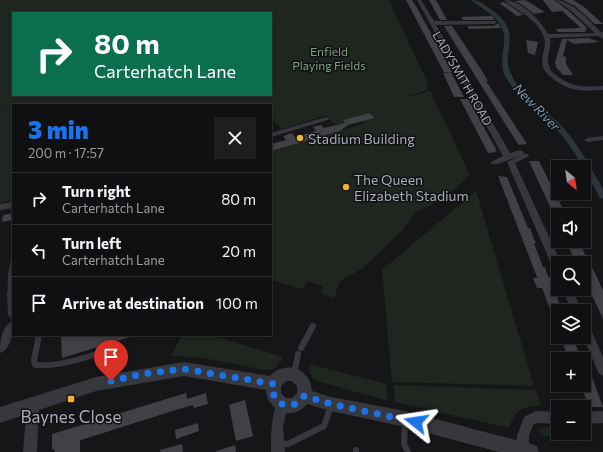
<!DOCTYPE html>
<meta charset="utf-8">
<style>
body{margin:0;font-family:Commissioner,sans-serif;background:#1e1e20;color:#f1f3f6;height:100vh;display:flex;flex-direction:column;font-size:15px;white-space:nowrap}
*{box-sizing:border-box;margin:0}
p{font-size:13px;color:#9c9d9f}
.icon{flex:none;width:22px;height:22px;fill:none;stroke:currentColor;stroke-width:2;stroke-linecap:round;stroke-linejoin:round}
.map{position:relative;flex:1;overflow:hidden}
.panel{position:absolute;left:12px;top:104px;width:260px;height:232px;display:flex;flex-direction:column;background:#101012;border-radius:0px;box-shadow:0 2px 6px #0003,0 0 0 1px #303032}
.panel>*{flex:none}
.top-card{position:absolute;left:12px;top:12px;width:260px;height:84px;border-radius:0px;box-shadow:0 2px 6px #0003,0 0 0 1px #303032;background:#0b6e4f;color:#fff;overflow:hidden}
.needle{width:26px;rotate:151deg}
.tools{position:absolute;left:551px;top:160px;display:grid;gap:8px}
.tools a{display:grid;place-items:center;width:40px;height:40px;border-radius:0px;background:#101012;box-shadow:0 2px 6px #0003,0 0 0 1px #303032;font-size:20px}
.pin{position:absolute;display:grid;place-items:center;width:34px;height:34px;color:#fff;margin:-41px -17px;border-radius:50% 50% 50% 0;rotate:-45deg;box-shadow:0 0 4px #0007}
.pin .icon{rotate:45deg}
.me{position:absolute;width:44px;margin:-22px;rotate:285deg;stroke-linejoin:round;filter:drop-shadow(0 0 3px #0008)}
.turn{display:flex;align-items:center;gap:14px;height:84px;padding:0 16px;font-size:18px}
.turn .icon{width:52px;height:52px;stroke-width:2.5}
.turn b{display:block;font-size:28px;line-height:34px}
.round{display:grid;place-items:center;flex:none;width:42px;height:42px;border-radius:0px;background:#1e1e20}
.head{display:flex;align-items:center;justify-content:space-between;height:68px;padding:0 16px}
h1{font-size:24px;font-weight:800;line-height:30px;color:#1a73e8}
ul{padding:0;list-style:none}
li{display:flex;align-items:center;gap:12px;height:52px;padding:0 16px;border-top:1px solid #303032}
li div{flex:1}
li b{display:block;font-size:15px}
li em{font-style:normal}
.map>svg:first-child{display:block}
.green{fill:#1e261f;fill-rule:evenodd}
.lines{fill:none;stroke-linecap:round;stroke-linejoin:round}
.canal{fill:#2c353c;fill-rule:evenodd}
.building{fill:#404145}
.service-far1{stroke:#37383d;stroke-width:4.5}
.service{stroke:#37383d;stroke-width:6}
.minor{fill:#37383d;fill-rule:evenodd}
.tertiary{fill:#37383d;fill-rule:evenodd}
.route{stroke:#1a73e8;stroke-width:7;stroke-dasharray:0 12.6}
.poi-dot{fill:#f2b134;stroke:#111113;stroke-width:1.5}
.labels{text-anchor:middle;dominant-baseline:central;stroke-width:3;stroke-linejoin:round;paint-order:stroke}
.far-park-label{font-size:12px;fill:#7fa381;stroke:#111113}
.far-street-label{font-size:12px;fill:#a8adb8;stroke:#111113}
.far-water-label{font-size:13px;font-style:italic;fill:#7f9bb3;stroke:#111113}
.poi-label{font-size:14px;fill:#a8adb8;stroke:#111113;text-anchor:start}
.near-poi-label{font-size:17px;fill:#a8adb8;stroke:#111113}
</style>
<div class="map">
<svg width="603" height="452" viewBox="0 0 603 452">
<rect width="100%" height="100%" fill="#161618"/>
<g class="green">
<path d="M0,0H389L429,86L426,87L428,90L409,95L411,96L430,91L470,175L455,189L431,205L415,212L403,230L363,268L340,281L334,298L321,294L323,286L307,281L303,289L271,280V151L366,123L364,121L375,118L369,113L343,120L346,124C339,125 334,124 328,119L332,118L325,116L281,129L271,117V105H13V200L0,203ZM13,13H271V95H13Z"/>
<polygon points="476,191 534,386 392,382 382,270"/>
<polygon points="182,335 211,335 283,357 275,369 264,370 204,358 171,356"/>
<polygon points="309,364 386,384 388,401 314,380 310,373"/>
<path d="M394,385L536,390L541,405C522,407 516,408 509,428L395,402Z"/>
<polygon points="546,427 558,427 558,433 584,433 585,428 587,442 541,435 539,429"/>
</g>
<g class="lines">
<path class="canal" d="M471,0C479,0 485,5 492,10C526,35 498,51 512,76C522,96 543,108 559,123C577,142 590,166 603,189V199L600,198L584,170V167H583C574,152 565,137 552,125C536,109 516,96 505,76C496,57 513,38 497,20C490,12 479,7 471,0Z"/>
</g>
<g class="building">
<polygon points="406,0 412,0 416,6 452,72 444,72"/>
<polygon points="429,0 436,0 447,20 440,20"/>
<polygon points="525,0 545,12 534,14 524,6 515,1"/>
<polygon points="543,0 554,0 569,11 587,28 585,32 558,32 555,29 581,28 562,11 552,12"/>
<polygon points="563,0 573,0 583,6 603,24 595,24 575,6"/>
<polygon points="504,2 509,5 523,15 517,16 499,3"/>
<polygon points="492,16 495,20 463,20 461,17"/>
<polygon points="498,23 501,28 469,29 467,26 494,26"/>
<polygon points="444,26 452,26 484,74 488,81 486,81 527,144 519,145 516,141"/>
<polygon points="588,38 600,42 574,44 567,40 563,56 566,57 566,64 573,75 563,75 556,67 555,62 562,39"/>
<polygon points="526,40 538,42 535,55 528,53"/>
<polygon points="451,72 464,97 454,97 443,73"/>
<polygon points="460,99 468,99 497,151 495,151 496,152 488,153"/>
<polygon points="369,113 375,118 348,125 340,131 271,151 271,144 286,140 283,136 292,133 295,137 316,131 313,127 321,125 324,128 345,123 343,120"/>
<polygon points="529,161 539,161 566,215 558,215 558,224"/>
<polygon points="498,176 507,177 528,228 530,228 534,239 536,243 534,243 543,267 545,267 548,277 550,277 562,311 558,311 558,329 542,288 537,288 533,278 538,278 537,277"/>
<polygon points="13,213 13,220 2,222 3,215"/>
<polygon points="566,241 578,241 597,277 603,291 603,319 584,278 584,263 579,263 578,261 575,261"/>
<polygon points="61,335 130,335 130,337 62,358"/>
<polygon points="560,337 573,337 581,359 569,359"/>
<polygon points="584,372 590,372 603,407 589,407 581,385 584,385"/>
<polygon points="186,393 187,399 206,393 208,404 194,408 193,405 179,409 81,440 80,441 80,452 55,452 54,449 52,450 52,434"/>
<polygon points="245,400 253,436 236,441 229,405"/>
<polygon points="198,423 199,431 176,439 175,430"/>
<polygon points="182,444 183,452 161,452 160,450"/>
<polygon points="235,445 236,452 216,452 216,451"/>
</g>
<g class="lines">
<polyline class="service-far1" points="10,294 10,276 13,261"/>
<g class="service">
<polyline points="10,293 11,314 13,315"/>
<path d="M39,335L34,360L35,365C61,367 87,357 112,349"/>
<polyline points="301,348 313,326"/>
<polyline points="294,374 298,354"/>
<polyline points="405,422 404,444 408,452"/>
<polyline points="278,443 288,444 324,426 331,406"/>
<polyline points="356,450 356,452"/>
</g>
<g class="minor">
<polygon points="417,0 421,0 434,21 496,21 496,23 494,24 436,25 510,153 520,150 524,152 523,154 498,164 492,164 491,162 503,156"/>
<path d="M504,0C521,0 540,20 548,34L595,33L570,10L555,0C572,0 589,21 601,32H603V39L598,36L550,38C552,46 547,54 548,62C549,68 551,72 556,75C571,88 585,87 603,86V90C582,91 568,92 551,77C546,73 542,68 542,62C542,54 547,45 544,37C537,18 518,12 504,0Z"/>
<polygon points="326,117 330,119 328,120 271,137 271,133"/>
<polygon points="603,136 603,140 588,142 584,140 588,138"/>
<polygon points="522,154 528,154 529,156 515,163 561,263 558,263 558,272 555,271 553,268 507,162"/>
<polygon points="13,202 13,208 0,210 0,204"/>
<polygon points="562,289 572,289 582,311 572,311"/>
<path d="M13,321C13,332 12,348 0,353C0,342 1,326 13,321Z"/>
<polygon points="584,321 588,323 603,357 603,376 599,374 583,337"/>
<polygon points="33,397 37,399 39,403 37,452 23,452 27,403 29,399"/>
<path d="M282,398L286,400L288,404L283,427L285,452H271C271,434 271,417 278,400Z"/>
<polygon points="536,411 558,412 558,424 537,423 533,425 529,436 529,452 517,452 517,436 524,417"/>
<polygon points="603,411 603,423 584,424 584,412"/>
</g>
<path class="tertiary" d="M184,362L270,376C285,359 311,369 312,391L331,397L405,411L531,444L537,446L539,452H499L405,427L331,411L307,404C293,422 267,411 266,390L184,376L96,391L0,423V407L96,377ZM286,381H292L297,386V393L292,398H286L281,393V386Z"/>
</g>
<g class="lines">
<path class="route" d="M111,381L142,374L184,369L274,384C271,394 275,401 284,405L296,404L304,396L331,404L416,422"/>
</g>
<g class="poi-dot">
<circle cx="300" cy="138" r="4"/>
<circle cx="346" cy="187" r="4"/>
<rect x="67" y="395" width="8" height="8" rx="2"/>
</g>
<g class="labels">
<g class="far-park-label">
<text x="329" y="51">Enfield<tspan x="329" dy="14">Playing Fields</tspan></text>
</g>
<g class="far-street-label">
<text transform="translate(463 78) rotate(60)">LADYSMITH ROAD</text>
</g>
<g class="far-water-label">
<text transform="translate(537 107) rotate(46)">New River</text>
</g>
<g class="poi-label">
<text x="308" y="138">Stadium Building</text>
<text x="354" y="179">The Queen<tspan x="354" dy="16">Elizabeth Stadium</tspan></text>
</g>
<g class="near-poi-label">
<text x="71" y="416">Baynes Close</text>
</g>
</g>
</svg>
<div class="tools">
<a><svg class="needle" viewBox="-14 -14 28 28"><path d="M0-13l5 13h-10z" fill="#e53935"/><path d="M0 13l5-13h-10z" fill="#9c9d9f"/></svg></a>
<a><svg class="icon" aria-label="sound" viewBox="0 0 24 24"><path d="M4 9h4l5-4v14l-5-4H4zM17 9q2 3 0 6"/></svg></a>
<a><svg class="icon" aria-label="search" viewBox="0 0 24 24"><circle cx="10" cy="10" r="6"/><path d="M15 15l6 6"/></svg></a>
<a><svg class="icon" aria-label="layers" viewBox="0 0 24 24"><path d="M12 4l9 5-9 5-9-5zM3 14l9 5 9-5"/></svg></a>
<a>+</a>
<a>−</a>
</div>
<div class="pin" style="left:111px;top:381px;background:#d93025"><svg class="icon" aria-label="arrive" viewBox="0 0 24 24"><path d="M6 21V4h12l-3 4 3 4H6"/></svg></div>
<svg class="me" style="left:416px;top:422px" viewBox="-20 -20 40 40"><path d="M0-17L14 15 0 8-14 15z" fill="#1a73e8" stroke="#fff" stroke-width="4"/></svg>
<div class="top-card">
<div class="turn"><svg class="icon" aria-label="right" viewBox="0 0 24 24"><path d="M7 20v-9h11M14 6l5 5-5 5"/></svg><div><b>80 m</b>Carterhatch Lane</div></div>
</div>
<section class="panel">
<div class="head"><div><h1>3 min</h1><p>200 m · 17:57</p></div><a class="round"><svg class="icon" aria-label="close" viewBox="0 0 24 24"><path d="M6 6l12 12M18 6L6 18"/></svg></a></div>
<ul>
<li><svg class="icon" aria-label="right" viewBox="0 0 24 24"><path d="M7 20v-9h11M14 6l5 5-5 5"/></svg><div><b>Turn right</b><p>Carterhatch Lane</p></div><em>80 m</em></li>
<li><svg class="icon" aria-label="left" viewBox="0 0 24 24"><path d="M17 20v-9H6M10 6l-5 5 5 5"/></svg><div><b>Turn left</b><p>Carterhatch Lane</p></div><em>20 m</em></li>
<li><svg class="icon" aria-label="arrive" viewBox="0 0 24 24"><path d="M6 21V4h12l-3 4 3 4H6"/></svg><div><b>Arrive at destination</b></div><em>100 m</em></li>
</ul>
</section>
</div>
